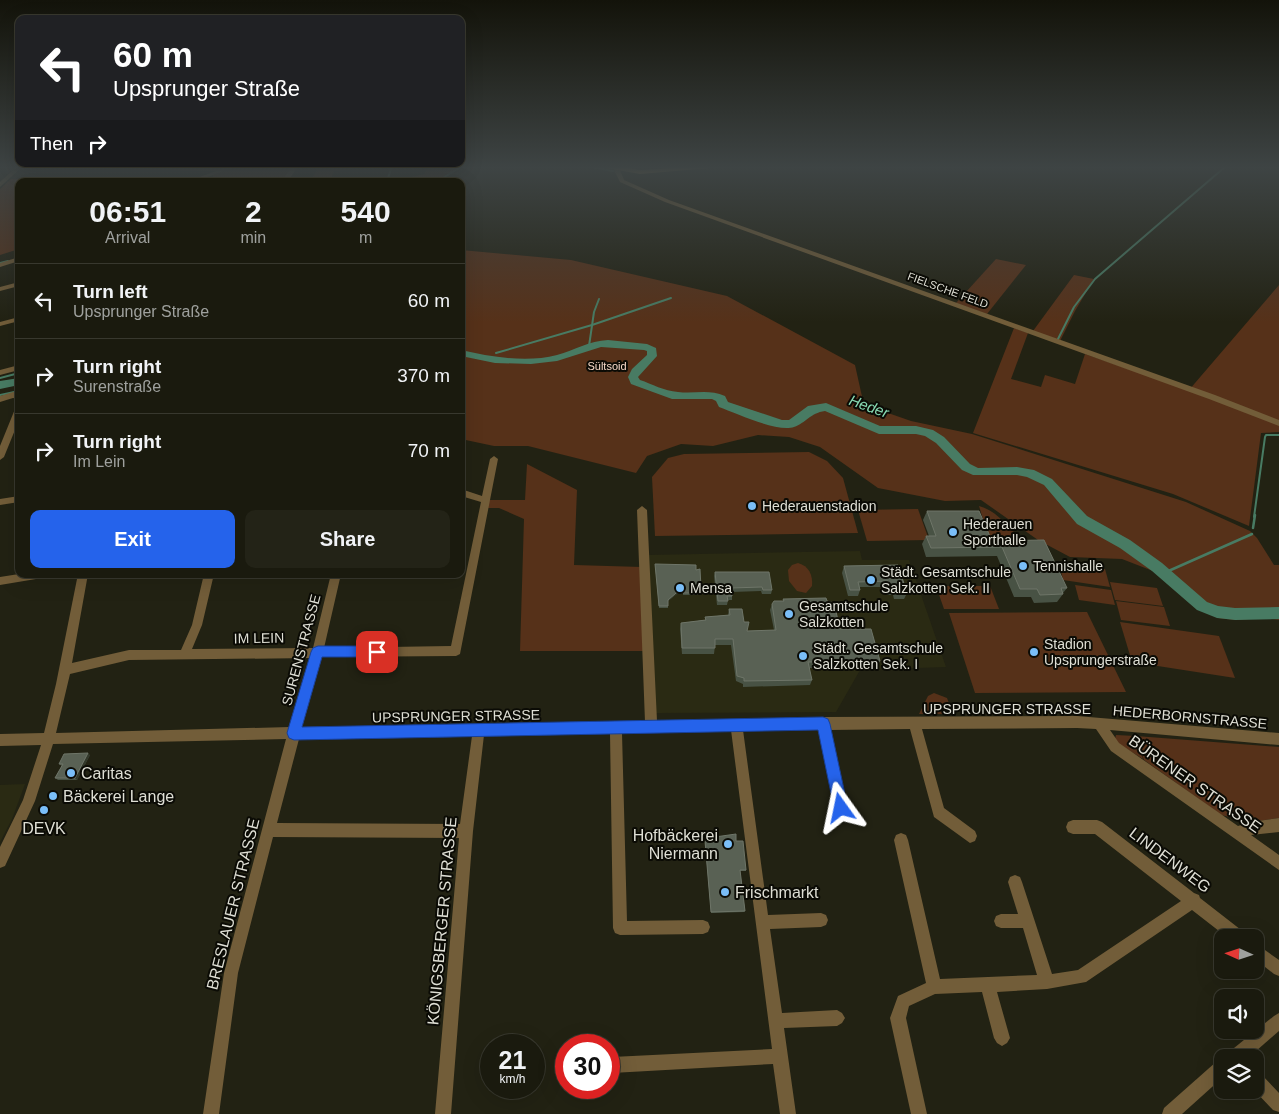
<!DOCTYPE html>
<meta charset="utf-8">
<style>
body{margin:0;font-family:Helvetica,sans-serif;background:#232317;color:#f1f3f6;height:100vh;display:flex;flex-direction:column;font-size:19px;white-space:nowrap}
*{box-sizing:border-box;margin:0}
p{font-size:16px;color:#9fa19e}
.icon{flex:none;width:28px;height:28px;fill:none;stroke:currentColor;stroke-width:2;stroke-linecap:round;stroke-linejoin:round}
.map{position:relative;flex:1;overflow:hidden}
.details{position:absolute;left:15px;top:178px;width:450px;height:400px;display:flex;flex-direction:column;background:#1a1a0e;border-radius:10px;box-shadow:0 5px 20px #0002,0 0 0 1px #38382e}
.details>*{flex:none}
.banner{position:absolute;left:15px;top:15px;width:450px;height:152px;border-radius:10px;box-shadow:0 5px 20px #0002,0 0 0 1px #38382e;background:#202124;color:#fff;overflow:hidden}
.needle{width:32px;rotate:273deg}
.buttons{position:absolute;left:1214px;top:929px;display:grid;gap:10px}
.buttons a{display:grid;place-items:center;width:50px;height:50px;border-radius:10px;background:#1a1a0e;box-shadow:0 5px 20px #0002,0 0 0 1px #38382e;font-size:25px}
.speed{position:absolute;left:480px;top:1034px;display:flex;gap:10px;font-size:25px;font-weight:700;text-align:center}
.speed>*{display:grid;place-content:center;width:65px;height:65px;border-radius:50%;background:#1a1a0e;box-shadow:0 5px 20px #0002,0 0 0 1px #38382e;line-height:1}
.speed small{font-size:12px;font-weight:400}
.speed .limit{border:8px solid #d22;background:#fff;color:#111}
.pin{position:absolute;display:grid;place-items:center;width:42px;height:42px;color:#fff;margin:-21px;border-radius:10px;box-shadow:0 2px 8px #0006}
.me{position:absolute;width:55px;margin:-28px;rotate:348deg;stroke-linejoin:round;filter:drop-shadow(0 0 4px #0008)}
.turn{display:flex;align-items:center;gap:18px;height:105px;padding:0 15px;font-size:22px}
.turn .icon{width:65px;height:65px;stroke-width:2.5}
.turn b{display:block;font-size:35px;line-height:42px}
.then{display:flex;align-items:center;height:48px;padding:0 15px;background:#0003;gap:10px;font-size:19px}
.eta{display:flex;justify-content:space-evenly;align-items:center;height:85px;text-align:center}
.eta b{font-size:30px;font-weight:700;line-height:35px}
.primary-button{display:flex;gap:10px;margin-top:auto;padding:10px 15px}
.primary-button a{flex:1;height:58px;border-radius:10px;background:#2563eb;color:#fff;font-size:20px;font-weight:700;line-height:58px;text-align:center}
.primary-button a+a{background:#232317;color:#f1f3f6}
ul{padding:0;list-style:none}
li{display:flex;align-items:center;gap:15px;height:75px;padding:0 15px;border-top:1px solid #38382e}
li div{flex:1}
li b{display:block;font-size:19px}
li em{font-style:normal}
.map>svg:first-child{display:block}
.built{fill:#2a2a13}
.green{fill:#563119}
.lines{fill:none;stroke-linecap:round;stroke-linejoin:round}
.stream-far1{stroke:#487b63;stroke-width:2}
.stream{stroke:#487b63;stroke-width:2.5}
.river{fill:#487b63;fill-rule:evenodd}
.minor{fill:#725d39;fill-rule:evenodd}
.major{fill:#c4984a;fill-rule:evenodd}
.wall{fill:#485244}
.shaded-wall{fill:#32382a}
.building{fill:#596154;stroke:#6e7568}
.route{fill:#2563eb;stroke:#184099}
.poi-dot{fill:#7abef8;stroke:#0b0b05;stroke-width:2}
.labels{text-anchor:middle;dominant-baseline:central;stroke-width:4;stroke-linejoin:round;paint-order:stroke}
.far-street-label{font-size:11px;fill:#dfdfd5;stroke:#0b0b05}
.far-park-label{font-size:11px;fill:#f6d9c9;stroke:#0b0b05}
.poi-label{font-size:14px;fill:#dfdfd5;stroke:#0b0b05;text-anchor:start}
.street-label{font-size:14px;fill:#dfdfd5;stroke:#0b0b05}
.water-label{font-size:15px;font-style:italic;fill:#87d9b2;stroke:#0b0b05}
.near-poi-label{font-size:16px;fill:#dfdfd5;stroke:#0b0b05;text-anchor:start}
.near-street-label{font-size:16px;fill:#dfdfd5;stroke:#0b0b05}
</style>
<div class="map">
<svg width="1279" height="1114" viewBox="0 0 1279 1114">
<rect width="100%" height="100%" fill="#222213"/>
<g class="built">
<polygon points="860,551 862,560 909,560 946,667 860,670 836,712 654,713 648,555"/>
<polygon points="25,784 12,819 0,842 0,785"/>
</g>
<g class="green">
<polygon points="237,166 293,166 283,181 214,181 213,175"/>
<polygon points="319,166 354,166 350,170 334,171 330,181 311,181"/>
<polygon points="426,166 459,167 437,181 393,181 425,174"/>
<polygon points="11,179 102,181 19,181 19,249 0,255 0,189"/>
<polygon points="461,250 571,260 727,296 855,365 863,401 868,406 911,421 972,434 1186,502 1250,531 1257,538 1274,565 1279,565 1279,620 1266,618 1235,620 1218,618 1196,607 1158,573 1122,559 1070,557 1038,540 981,500 945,501 878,488 820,447 789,437 758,435 713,446 681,444 647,456 636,473 528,446 494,446 461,439"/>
<polygon points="996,259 1026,265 987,314 956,303"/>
<polygon points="1074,275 1094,279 1075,311 1060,341 1033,331"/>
<polygon points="1279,285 1279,432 1261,433 1249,526 1173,494 973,433 1014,328 1028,333 1011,379 1041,387 1045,375 1075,384 1085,354 1189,390"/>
<polygon points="809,452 827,461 843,478 858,533 655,536 652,477 668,458 684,454"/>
<polygon points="527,464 577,490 574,565 642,567 644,651 520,651 524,519 499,508 486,508 487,500 525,500"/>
<path d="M979,506C1000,512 1008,529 1024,541L990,542Z"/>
<polygon points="918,509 929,540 867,541 858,510"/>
<path d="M798,563C809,566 813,575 812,586L806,593L797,591L789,581L788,570L792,565Z"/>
<polygon points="1059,563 1105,569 1110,587 1063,580"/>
<polygon points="1110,582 1157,588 1163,606 1115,600"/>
<polygon points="1075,585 1111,590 1115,605 1079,600"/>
<polygon points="936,586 990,586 999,609 944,609"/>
<polygon points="1116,601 1164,607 1170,626 1121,620"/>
<polygon points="1087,612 1126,692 975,693 949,613"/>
<polygon points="1120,622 1219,636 1235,678 1132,662"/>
<polygon points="934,693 947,698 953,714 919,714 928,696"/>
<polygon points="1116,735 1135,736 1143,759 1117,743 1115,739"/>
<polygon points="1136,736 1279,747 1279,818 1251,822 1221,815 1144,760"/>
</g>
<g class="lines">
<g class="stream-far1">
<polyline points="586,166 613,171"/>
<polyline points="621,168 647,166"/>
<polyline points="387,181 392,166"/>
<polyline points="438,181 462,166"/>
<polyline points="0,263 8,261"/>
<polyline points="1058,339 1074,307 1095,279 1226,166"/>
<polyline points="589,346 594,312 599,299"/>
<polyline points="496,353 592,325 671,298"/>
<polyline points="0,378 19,373"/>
<polyline points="0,395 19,391"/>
<polyline points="1254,517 1265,437 1266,435 1279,435"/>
</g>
<g class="stream">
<polyline points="1253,528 1255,515"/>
<polyline points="1164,573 1252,534"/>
</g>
<g class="river">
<path d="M608,340L647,344L656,348L657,356L638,377L640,380C652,384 664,391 678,392C695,394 709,389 725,396L728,402L782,420H789L808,406L826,403L880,426H916L933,430L944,437L970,464L978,468L1017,467L1034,470L1052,479L1087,516L1130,540L1162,563L1207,602L1218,606L1235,608L1279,607V619L1235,620L1217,618L1197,610L1152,571L1120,548L1077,524L1044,485L1027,477L1017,475H973L962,470L936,443L925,436L916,434H879L825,411C810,413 806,423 794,427C778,433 736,413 719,407L716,401L712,399H672L631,384L628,377L632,369L647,355V351L644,350L601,347L557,361L531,364L495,363L461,356V350C491,357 527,363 557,355C575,350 589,341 608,340Z"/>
<polygon points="19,378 19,385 0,389 0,381"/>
</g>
<g class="minor">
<polygon points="17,166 23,166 0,187 0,182"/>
<polygon points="27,166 215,166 221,169 229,166 237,166 197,181 189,181 216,171 30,168"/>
<polygon points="292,166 298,166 288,181 282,181"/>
<polygon points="617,168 620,170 624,180 669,200 1215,395 1279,420 1279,426 1209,399 665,202 620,182 614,170"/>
<polygon points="19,257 19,261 0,267 0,263"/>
<polygon points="19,282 19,286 0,291 0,287"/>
<polygon points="19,317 19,321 0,326 0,322"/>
<polygon points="19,365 19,370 0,375 0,370"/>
<polygon points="13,392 19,393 19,399 13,398 0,402 0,396"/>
<polygon points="19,406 19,420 4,457 0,460 0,446 15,409"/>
<path d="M494,456L498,459L460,654L456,656L322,657L302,727L645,722L637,510L642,506L647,510L657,721L823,717L1077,716L1279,733V745L1110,730L1119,743L1238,826L1251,822L1279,818V832L1251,835L1279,855V870L1111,751L1096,729L1077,728L922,729L944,808L975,831L977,836L975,841L970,843L934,817L910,729L830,730L847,808L846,813L841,814L836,813L835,808L818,730H743L768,915L821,913L826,915L828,920L826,925L821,927L770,929L782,1013L837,1010L842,1013L845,1018L842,1023L837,1026L784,1028L796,1114H780L773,1064L612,1073L609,1072V1058L612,1057L772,1049L731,730L622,733L627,921L703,920L708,922L710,927L708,932L703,934L620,935L615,933L613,928L610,733L484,735L473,831L451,1114H435L459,838L273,837L238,973L219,1114H203L224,973L286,739L53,744L35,801L5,866L0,868V847L23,800L41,745L0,746V734L44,733L56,684L78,574H88L72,663L129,650H181L192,625L204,574H214L202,625L192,649L313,648L331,574H341L324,648L451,646L481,502L461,496V489L482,496L490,459ZM311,658L290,727L56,733L70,674L129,660ZM472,736L460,824L277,823L299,739Z"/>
<polygon points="19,496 19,502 0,505 0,499"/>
<polygon points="19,574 47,574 46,577 42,578 0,585 0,577"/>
<polygon points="1073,820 1097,820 1102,822 1194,893 1199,895 1200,898 1245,933 1247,938 1228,938 1192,910 1086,982 1047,989 997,992 1010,1038 1007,1043 1002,1046 997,1043 994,1038 982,992 935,994 909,1006 906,1018 927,1114 911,1114 890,1018 898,996 926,983 894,840 896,835 901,833 906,835 908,840 940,979 1037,975 1023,928 1001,928 996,926 994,921 996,916 1001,914 1018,914 1008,882 1010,877 1015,875 1020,877 1022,882 1052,974 1078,970 1181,901 1095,834 1073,834 1068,832 1066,827 1068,822"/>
<polygon points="1255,943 1279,960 1279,976 1274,974 1255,959"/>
<polygon points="1279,1013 1279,1031 1248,1058 1227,1058 1229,1052 1274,1016"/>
<polygon points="1222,1060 1222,1078 1182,1114 1162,1114 1164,1108 1216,1062"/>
<polygon points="1255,1072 1261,1074 1279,1093 1279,1112 1273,1110 1254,1090 1255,1090"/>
</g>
<polygon class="major" points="595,166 613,166 640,170 713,166 710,168 640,174"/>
</g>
<g class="wall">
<polygon points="927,511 992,541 1067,588 1063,593 1063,594 1057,602 1034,603 1031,597 1014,597 997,556 926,557 922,544 926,536 929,536 923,520"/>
<polygon points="655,564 696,570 701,588 701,590 698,590 698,595 683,595 683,589 668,601 668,608 659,608"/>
<polygon points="898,565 907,593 904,599 894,599 893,595 887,595 885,587 860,587 860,590 858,596 848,596 842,573 844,566"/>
<polygon points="715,572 772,590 771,594 762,594 761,591 732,592 732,600 728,600 727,605 717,605 714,576"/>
<polygon points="783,599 827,601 840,629 880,661 877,667 809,668 812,680 810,685 743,687 743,684 736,681 731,645 715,645 714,654 682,654 680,629 681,623 705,620 705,617 728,615 729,609 744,622 747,631 774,630 770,610 772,604 783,601"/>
<polygon points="90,755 77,780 58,780 55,778 62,766 59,764"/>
<polygon points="709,831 715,837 736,841 746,870 746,871 740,871 745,911 744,912 711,913 705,843 705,841 709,841"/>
</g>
<g class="shaded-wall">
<polygon points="683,587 683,589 667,602 668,600"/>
<polygon points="88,753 90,755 77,780 75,778"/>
</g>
<g class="building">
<polygon points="927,511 979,511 992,541 1044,540 1067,588 1061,588 1063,594 1040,595 1037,589 1020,589 1002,547 931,548 926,536 936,536"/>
<polygon points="655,564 696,565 696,570 700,569 701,588 697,588 698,593 683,593 683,587 668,600 668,606 659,606"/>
<polygon points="898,565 907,593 897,593 896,589 890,589 888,581 858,582 860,590 850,590 844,566"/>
<polygon points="715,572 769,572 772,590 763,590 762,587 731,588 732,596 727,596 728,601 718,601"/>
<polygon points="826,598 827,601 834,603 840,629 871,629 880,661 808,662 812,680 744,681 744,678 737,676 733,639 715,639 715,648 682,648 681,623 706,620 705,617 730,615 729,609 742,609 744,622 749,622 747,631 776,630 772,604 774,601 784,601 783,599"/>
<polygon points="88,753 75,778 55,778 63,764 59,764 64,754"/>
<polygon points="709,831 715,837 736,834 736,841 743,841 746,870 740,870 745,911 711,912 705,841 710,841"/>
</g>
<linearGradient id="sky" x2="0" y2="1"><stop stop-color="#13130a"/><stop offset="0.52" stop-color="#3e4444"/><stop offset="1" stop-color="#3e4444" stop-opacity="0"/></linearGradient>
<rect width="1279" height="322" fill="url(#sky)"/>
<polygon class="route" points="318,646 377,646 381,648 383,652 381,655 377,657 322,657 302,727 823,717 828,719 830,724 848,808 846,813 841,816 836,813 834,808 818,730 294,740 289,738 287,733 311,652 313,648"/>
<g class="poi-dot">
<circle cx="752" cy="506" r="5"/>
<circle cx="953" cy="532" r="5"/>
<circle cx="1023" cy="566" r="5"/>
<circle cx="871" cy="580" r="5"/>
<circle cx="680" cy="588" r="5"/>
<circle cx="789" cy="614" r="5"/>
<circle cx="1034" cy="652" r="5"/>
<circle cx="803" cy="656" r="5"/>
<circle cx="71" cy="773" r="5"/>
<circle cx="53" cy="796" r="5"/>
<circle cx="44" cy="810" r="5"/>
<circle cx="728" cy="844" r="5"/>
<circle cx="725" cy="892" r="5"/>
</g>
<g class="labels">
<g class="far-street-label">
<text transform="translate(948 290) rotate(20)">FIELSCHE FELD</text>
</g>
<g class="far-park-label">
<text x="607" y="366">Sültsoid</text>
</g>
<g class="poi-label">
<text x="762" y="506">Hederauenstadion</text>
<text x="963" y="524">Hederauen<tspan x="963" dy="16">Sporthalle</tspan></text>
<text x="1033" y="566">Tennishalle</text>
<text x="881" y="572">Städt. Gesamtschule<tspan x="881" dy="16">Salzkotten Sek. II</tspan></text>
<text x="690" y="588">Mensa</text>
<text x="799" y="606">Gesamtschule<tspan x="799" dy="16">Salzkotten</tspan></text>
<text x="1044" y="644">Stadion<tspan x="1044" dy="16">Upsprungerstraße</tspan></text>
<text x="813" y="648">Städt. Gesamtschule<tspan x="813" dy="16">Salzkotten Sek. I</tspan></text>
</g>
<g class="street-label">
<text transform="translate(259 638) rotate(-1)">IM LEIN</text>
<text transform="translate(301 650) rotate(-75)">SURENSTRASSE</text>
<text x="1007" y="709">UPSPRUNGER STRASSE</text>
<text transform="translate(456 716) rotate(-1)">UPSPRUNGER STRASSE</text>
<text transform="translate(1190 717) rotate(5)">HEDERBORNSTRASSE</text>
</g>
<g class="water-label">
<text transform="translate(869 406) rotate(20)">Heder</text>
</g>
<g class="near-poi-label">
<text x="81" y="773">Caritas</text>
<text x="63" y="796">Bäckerei Lange</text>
<text x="44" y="828" text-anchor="middle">DEVK</text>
<text x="718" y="835" text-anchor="end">Hofbäckerei<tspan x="718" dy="18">Niermann</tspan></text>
<text x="735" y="892">Frischmarkt</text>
</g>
<g class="near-street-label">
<text transform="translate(1195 784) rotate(35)">BÜRENER STRASSE</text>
<text transform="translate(1170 860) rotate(37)">LINDENWEG</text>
<text transform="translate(233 904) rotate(-76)">BRESLAUER STRASSE</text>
<text transform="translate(442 921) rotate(-85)">KÖNIGSBERGER STRASSE</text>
</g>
</g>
</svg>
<div class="buttons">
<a><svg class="needle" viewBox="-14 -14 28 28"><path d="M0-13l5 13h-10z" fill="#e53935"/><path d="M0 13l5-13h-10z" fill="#9fa19e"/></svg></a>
<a><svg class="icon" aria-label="sound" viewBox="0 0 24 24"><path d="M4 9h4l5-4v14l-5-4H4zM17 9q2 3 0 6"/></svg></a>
<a><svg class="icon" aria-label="layers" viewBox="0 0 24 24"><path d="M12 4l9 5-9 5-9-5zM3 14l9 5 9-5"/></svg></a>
</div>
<div class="speed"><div>21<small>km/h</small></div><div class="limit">30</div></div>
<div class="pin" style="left:377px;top:652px;background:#d93025"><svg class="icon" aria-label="arrive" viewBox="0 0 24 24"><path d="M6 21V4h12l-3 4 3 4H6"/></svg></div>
<svg class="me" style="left:841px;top:808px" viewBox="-20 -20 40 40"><path d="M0-17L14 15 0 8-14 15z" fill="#2563eb" stroke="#fff" stroke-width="4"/></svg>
<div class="banner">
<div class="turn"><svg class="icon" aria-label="left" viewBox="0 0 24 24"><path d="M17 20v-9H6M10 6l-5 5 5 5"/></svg><div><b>60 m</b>Upsprunger Straße</div></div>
<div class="then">Then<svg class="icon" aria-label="right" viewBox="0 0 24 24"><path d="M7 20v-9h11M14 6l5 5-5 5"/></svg></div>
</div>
<section class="details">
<div class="eta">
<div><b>06:51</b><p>Arrival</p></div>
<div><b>2</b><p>min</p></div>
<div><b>540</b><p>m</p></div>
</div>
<ul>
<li><svg class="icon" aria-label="left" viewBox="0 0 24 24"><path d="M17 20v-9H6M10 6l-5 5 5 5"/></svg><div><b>Turn left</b><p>Upsprunger Straße</p></div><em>60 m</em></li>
<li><svg class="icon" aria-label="right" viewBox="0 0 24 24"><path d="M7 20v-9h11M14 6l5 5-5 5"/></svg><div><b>Turn right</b><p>Surenstraße</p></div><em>370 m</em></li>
<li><svg class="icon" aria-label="right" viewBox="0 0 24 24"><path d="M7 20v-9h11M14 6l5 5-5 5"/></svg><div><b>Turn right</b><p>Im Lein</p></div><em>70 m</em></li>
</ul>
<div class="primary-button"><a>Exit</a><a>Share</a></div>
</section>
</div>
